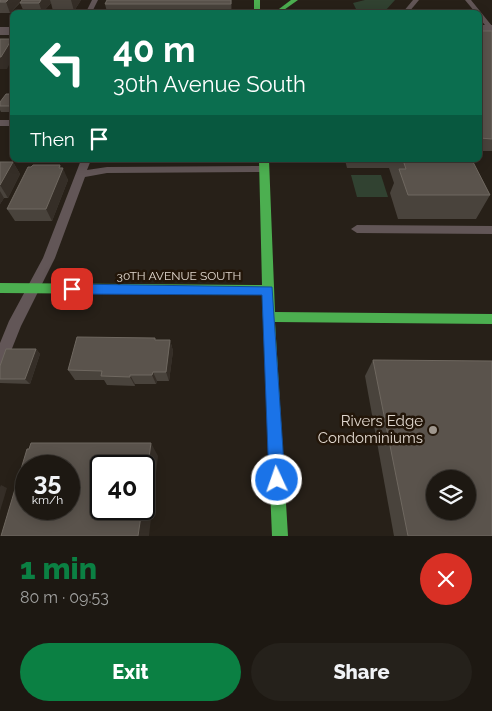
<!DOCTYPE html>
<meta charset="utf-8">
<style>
body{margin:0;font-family:Raleway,sans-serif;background:#25211b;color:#f1f3f6;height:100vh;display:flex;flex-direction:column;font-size:19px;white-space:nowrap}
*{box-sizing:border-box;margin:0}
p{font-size:16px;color:#a0a09f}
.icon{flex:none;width:28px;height:28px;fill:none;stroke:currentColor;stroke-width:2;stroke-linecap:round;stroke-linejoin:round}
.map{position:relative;height:536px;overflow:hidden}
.sheet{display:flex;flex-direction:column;background:#1d1812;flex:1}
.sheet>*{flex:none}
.banner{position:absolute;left:10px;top:10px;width:472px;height:152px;border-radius:8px;box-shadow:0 2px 12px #0003,0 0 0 1px #3b3732;background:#0b6e4f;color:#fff;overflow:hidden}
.fabs{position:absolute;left:426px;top:470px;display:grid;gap:10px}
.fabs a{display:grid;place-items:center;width:50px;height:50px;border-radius:50%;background:#1d1812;box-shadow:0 2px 12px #0003,0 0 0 1px #3b3732;font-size:25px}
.speed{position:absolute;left:15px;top:455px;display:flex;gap:10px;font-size:25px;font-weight:700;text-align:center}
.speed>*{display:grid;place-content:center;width:65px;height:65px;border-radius:50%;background:#1d1812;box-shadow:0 2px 12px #0003,0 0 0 1px #3b3732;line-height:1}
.speed small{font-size:12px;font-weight:400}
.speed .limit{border:2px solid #111;border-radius:8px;background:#fff;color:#111}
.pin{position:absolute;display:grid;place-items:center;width:42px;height:42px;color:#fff;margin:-21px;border-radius:10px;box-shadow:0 2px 8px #0006}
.me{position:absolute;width:55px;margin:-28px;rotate:357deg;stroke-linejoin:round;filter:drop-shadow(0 0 4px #0008)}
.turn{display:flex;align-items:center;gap:18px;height:105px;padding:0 20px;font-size:22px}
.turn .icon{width:65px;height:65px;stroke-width:2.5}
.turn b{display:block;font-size:35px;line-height:42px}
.then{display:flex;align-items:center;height:48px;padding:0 20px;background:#0003;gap:10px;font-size:19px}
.round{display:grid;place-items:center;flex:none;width:52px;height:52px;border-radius:26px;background:#25211b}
.head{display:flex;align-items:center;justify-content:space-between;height:85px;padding:0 20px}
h1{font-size:30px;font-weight:800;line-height:38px;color:#0b8043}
.action{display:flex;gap:10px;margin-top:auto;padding:10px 20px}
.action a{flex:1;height:58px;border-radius:30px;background:#0b8043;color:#fff;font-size:20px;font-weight:800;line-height:58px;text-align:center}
.action a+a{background:#25211b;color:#f1f3f6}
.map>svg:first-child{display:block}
.green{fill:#314231}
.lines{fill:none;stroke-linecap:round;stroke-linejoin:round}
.path{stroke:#625a58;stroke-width:2;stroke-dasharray:2 1;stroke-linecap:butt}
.lane{fill:#625657;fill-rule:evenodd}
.street{fill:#625657;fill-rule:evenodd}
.fast{fill:#4caf50;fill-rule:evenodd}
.wall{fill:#49433c}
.shaded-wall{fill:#352e27}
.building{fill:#5a534c;stroke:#6f6860;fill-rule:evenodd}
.route{fill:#1a73e8;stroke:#114b97}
.poi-dot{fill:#9f978e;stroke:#231609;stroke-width:2}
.labels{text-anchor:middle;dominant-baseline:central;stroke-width:5;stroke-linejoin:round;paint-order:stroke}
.street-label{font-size:12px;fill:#e0d7ce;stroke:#231609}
.near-poi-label{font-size:15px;fill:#e0d7ce;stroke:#231609;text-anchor:end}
</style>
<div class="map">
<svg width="492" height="536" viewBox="0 0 492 536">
<rect width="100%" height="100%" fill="#272018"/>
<g class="green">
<polygon points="365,0 395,0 385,11 357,11 353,3"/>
<polygon points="351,175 381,175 388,197 357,197"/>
</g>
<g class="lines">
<polyline class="path" points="342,12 386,12 388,10"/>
<g class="lane">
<polygon points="92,0 98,0 92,12 86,12"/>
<polygon points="413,0 419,0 409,12 403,12"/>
<polygon points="465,0 471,0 492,26 492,31 489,30 480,19 480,12 475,12"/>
<rect x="0" y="120" width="12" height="6"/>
<polygon points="81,160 91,160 87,170 107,167 264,166 269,169 264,172 107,173 85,177 55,258 21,326 5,366 0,368 0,343 9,321 43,258"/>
<polygon points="357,225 492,226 492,234 357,233 351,229"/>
</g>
<g class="street">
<rect x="480" y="25" width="12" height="8"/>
<rect x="0" y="27" width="12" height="8"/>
</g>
<g class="fast">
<rect x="254" y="0" width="6" height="12"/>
<polygon points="291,0 298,0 281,12 275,12"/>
<polygon points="259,160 269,160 275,312 492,314 492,324 275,322 288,536 272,536 262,295 0,293 0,283 262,285"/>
</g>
</g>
<g class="wall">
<polygon points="0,0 20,0 20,2 22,0 81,0 74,11 53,11 51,3 43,12 24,12 20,3 10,13 0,13"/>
<polygon points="232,0 232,12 107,12 105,4"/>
<rect x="480" y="31" width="12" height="120"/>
<polygon points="12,94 12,112 1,112 0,110 0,106"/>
<polygon points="345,160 472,160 490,195 476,219 398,219 390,193 394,183 389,168 347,168"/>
<polygon points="0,162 13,162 20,174 8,198 4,198 0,204"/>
<polygon points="60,165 68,180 52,221 15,221 7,209"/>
<polygon points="156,340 170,340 173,351 169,381 157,381 156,384 135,384 135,386 107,385 104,380 75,380 68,370"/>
<polygon points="36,349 40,354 30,384 0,383 0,366"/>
<polygon points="373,360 492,536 394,536 365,376"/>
</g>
<g class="shaded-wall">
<polygon points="8,0 20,0 20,2 10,13 6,2"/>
<polygon points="41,0 51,0 50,0 51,3 43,12 42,12 39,3"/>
<polygon points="71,0 81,0 74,11"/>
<rect x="231" y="0" width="1" height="12"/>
<polygon points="12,40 12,59 7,69 0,69 0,57"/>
<polygon points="13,162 20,174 8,198 0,185"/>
<polygon points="60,165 62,170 63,168 68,180 52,221 46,209"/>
<polygon points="0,191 4,198 0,204"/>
<polygon points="170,340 173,351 169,381 166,372"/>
<polygon points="36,349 40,354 30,384 25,379"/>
<polygon points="153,372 157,381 156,384 152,375"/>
<polygon points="130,375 135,384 135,386 130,377"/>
<polygon points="151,443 158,456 149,536 138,536 142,509 144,509 144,494"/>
<polygon points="1,485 7,488 0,511 0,487"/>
</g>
<g class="building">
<polygon points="0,0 8,0 6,2 0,2"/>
<polygon points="22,0 41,0 39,3 20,3"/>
<polygon points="107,0 231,0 231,4 105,4"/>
<polygon points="480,31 492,31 492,139 480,138"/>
<polygon points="0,39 12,39 1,57 0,57"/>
<polygon points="6,94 12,94 12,106 0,106 0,102"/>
<polygon points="403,160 472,160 490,195 408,195 399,169 406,169"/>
<polygon points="0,162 13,162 0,185"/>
<polygon points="33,165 60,165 59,168 63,168 46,209 7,209 28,167 31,167"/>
<polygon points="77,337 155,338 155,340 170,340 166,372 153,372 152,375 130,375 130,377 101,376 102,371 68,370"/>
<polygon points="6,349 36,349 25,379 0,379 0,366"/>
<path d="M373,360L492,361V536H408ZM435,479H468V511H435Z"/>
<path d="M31,443H151L144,494V466H101V509H142L138,536H1L27,449H29ZM26,466H69V509H26Z"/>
</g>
<polygon class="route" points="72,284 272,287 285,480 283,485 277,488 272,485 269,480 262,295 72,294 68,292 66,289 68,285"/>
<circle class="poi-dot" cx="433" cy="430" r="5"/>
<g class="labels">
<g class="street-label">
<text x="179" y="276">30TH AVENUE SOUTH</text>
</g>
<g class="near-poi-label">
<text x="423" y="421">Rivers Edge<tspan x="423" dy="17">Condominiums</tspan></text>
</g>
</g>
</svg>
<div class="fabs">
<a><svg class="icon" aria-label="layers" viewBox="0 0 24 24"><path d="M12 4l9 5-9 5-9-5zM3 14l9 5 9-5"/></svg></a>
</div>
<div class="speed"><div>35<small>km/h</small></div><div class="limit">40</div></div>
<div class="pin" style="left:72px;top:289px;background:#d93025"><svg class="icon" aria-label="arrive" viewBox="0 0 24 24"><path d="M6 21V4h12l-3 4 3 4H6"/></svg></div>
<svg class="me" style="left:277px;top:480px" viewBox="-20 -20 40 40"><circle r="17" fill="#1a73e8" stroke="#fff" stroke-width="3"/><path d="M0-11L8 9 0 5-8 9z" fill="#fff"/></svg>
<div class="banner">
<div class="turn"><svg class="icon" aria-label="left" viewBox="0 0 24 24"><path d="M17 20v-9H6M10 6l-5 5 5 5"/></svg><div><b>40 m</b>30th Avenue South</div></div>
<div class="then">Then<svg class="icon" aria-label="arrive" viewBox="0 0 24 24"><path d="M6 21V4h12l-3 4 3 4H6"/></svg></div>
</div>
</div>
<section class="sheet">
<div class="head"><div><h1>1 min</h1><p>80 m · 09:53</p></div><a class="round" style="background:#d93025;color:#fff"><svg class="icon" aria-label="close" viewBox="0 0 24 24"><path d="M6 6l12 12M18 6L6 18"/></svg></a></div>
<div class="action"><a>Exit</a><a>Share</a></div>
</section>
